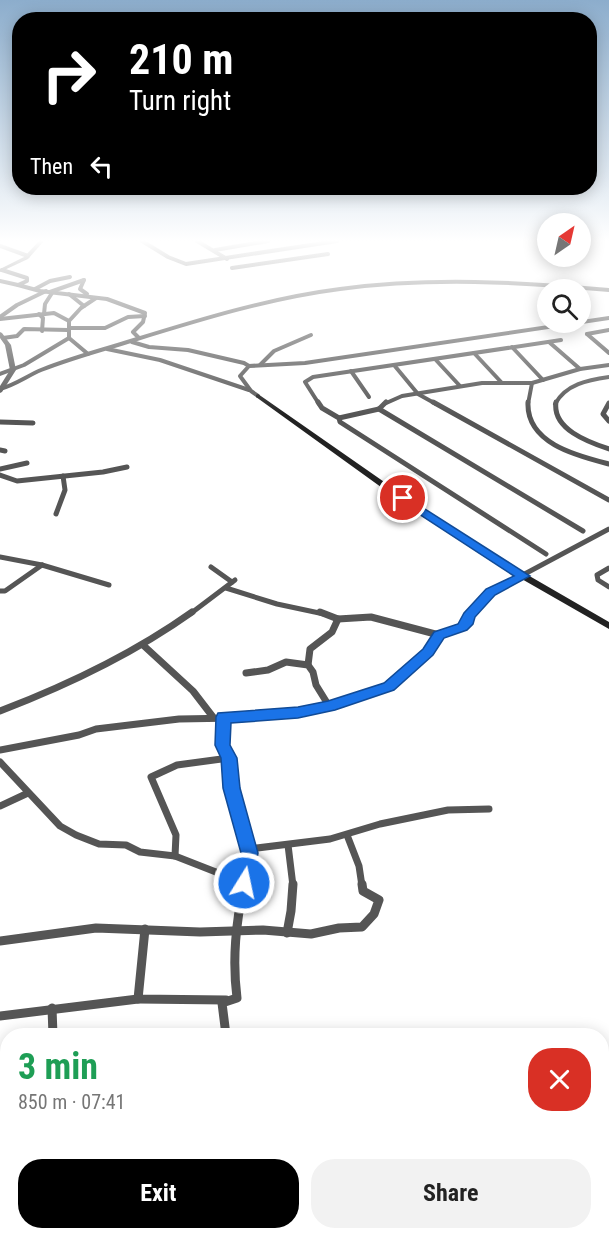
<!DOCTYPE html>
<meta charset="utf-8">
<style>
body{margin:0;font-family:"Roboto Condensed",sans-serif;background:#f2f2f2;color:#222;height:100vh;display:flex;flex-direction:column;font-size:22px;white-space:nowrap}
*{box-sizing:border-box;margin:0}
p{font-size:20px;color:#767676}
.icon{flex:none;width:33px;height:33px;fill:none;stroke:currentColor;stroke-width:2;stroke-linecap:round;stroke-linejoin:round}
.map{position:relative;flex:1;overflow:hidden}
.details{position:absolute;left:0px;top:1028px;width:609px;height:212px;display:flex;flex-direction:column;background:#fff;border-radius:24px 24px 0 0;box-shadow:0 3px 15px #0003}
.details>*{flex:none}
.top-card{position:absolute;left:12px;top:12px;width:585px;height:183px;border-radius:24px;box-shadow:0 3px 15px #0003;background:#000;color:#fff;overflow:hidden}
.needle{width:39px;rotate:34deg}
.fabs{position:absolute;left:537px;top:213px;display:grid;gap:12px}
.fabs a{display:grid;place-items:center;width:54px;height:54px;border-radius:50%;background:#fff;box-shadow:0 3px 15px #0003;font-size:30px}
.pin{position:absolute;display:grid;place-items:center;width:51px;height:51px;color:#fff;margin:-26px;border:3px solid #fff;border-radius:50%;box-shadow:0 2px 6px #0007}
.me{position:absolute;width:66px;margin:-33px;rotate:10deg;stroke-linejoin:round;filter:drop-shadow(0 0 4px #0008)}
.turn{display:flex;align-items:center;gap:21px;height:126px;padding:0 18px;font-size:27px}
.turn .icon{width:78px;height:78px;stroke-width:2.5}
.turn b{display:block;font-size:42px;line-height:51px}
.then{display:flex;align-items:center;height:57px;padding:0 18px;background:#0003;gap:12px;font-size:22px}
.round{display:grid;place-items:center;flex:none;width:63px;height:63px;border-radius:24px;background:#f2f2f2}
.head{display:flex;align-items:center;justify-content:space-between;height:102px;padding:0 18px}
h1{font-size:36px;font-weight:700;line-height:45px;color:#1e9e55}
.action{display:flex;gap:12px;margin-top:auto;padding:12px 18px}
.action a{flex:1;height:69px;border-radius:24px;background:#000;color:#fff;font-size:24px;font-weight:700;line-height:69px;text-align:center}
.action a+a{background:#f2f2f2;color:#222}
.map>svg:first-child{display:block}
.lines{fill:none;stroke-linecap:round;stroke-linejoin:round}
.minor-far3{stroke:#555;stroke-width:4}
.minor-far2{stroke:#555;stroke-width:5}
.minor-far1{stroke:#555;stroke-width:7}
.minor{stroke:#555;stroke-width:9}
.tertiary{fill:#555;fill-rule:evenodd}
.secondary{fill:#222;fill-rule:evenodd}
.route{fill:#1a73e8;stroke:#114b97;stroke-width:1.5}
</style>
<div class="map">
<svg width="609" height="1238" viewBox="0 0 609 1238">
<rect width="100%" height="100%" fill="#fff"/>
<g class="lines">
<g class="minor-far3">
<polyline points="142,241 168,257 186,264 337,241"/>
<polyline points="197,241 227,259"/>
<polyline points="0,246 28,256"/>
<polyline points="215,250 268,241"/>
<polyline points="232,268 328,254"/>
<polyline points="2,270 27,278 27,281 18,285 40,291 107,299 145,313 143,322 133,332 139,338"/>
<polyline points="84,280 80,289 87,294 85,296"/>
<polyline points="0,281 18,285"/>
<polyline points="35,289 50,281 70,277"/>
<polyline points="69,294 84,306"/>
<polyline points="39,314 43,318 42,331"/>
<polyline points="44,314 45,304 52,293 50,292 84,280"/>
<polyline points="0,317 17,305 46,291"/>
<polyline points="0,319 54,313 69,321 69,338 88,354"/>
<polyline points="69,321 81,308 96,298"/>
<polyline points="69,328 105,328 128,317 145,316"/>
<polyline points="587,334 609,353"/>
<polyline points="587,334 609,330"/>
<polyline points="3,338 17,336 24,329 68,330"/>
<polyline points="132,342 149,347 188,350 244,363 249,366 240,376 251,391 258,396"/>
<polyline points="549,342 580,369"/>
<polyline points="512,347 543,380"/>
<polyline points="107,349 160,360 249,390"/>
<polyline points="474,353 502,383"/>
<polyline points="435,359 460,386"/>
<polyline points="260,365 274,351 311,335"/>
<polyline points="394,365 418,394 436,404"/>
<polyline points="249,366 305,363 609,318"/>
<polyline points="351,371 369,397"/>
<polyline points="0,374 24,365 69,338"/>
<path d="M0,389C15,385 27,376 41,370C64,361 87,354 111,347C186,324 262,299 340,289C430,277 520,282 609,290"/>
<polyline points="319,404 305,382 313,377 561,340"/>
<polyline points="384,404 402,396 482,383 532,383 580,369 609,365"/>
<polyline points="528,404 532,383"/>
<path d="M555,404C566,384 588,380 609,377"/>
</g>
<g class="minor-far2">
<polyline points="318,402 322,408 339,418 340,422 546,554"/>
<polyline points="433,402 609,500"/>
<path d="M528,402C526,444 578,456 609,464"/>
<path d="M556,402C552,429 588,442 609,449"/>
<polyline points="609,403 603,414 609,421"/>
<polyline points="379,409 583,531"/>
<polyline points="339,418 379,409 386,402"/>
<polyline points="0,422 33,423"/>
<polyline points="0,450 5,451"/>
<polyline points="0,469 27,463"/>
<polyline points="0,475 17,481 103,472 127,467"/>
<polyline points="56,514 65,490 63,476"/>
<polyline points="0,557 42,565 109,585"/>
<polyline points="211,567 232,582"/>
<polyline points="609,568 597,575 598,580 609,587"/>
<polyline points="226,588 277,604 324,614"/>
<polyline points="0,591 5,591 42,565"/>
<polyline points="190,614 235,580"/>
<polyline points="470,614 491,592 609,529"/>
</g>
<g class="minor-far1">
<polyline points="320,612 338,619 371,617 439,635 466,624 472,612"/>
<polyline points="143,645 193,691 213,717"/>
<polyline points="308,665 310,649 332,632 338,619"/>
<polyline points="246,673 268,670 286,662 308,665 313,672 316,685 329,706"/>
<path d="M0,711C68,685 133,654 192,612"/>
<polyline points="223,717 223,745 229,758 231,788 250,853 244,886"/>
<polyline points="0,750 79,735 96,729 179,719 236,718 290,713 329,706 389,686 424,656 439,635"/>
<polyline points="0,762 60,826 76,835 99,844 126,845 140,852 175,856 244,883"/>
<polyline points="0,806 28,793"/>
<polyline points="347,835 359,866 362,886"/>
<polyline points="288,845 293,886"/>
<polyline points="249,849 330,839 380,824 448,810 489,809"/>
<polyline points="175,856 176,835 151,777 177,765 229,758"/>
</g>
<g class="minor">
<polyline points="145,929 138,999 226,1000"/>
<polyline points="287,933 291,911 293,884"/>
<polyline points="0,941 96,928 200,932 263,930 311,934 339,928 362,927 374,914 379,900 363,891 362,884"/>
<polyline points="52,1008 53,1035"/>
<polyline points="0,1016 138,999"/>
<path d="M226,1035L222,1003L237,998C232,959 236,923 244,884"/>
<polyline points="0,1097 8,1095"/>
<polyline points="602,1101 609,1091"/>
<polyline points="0,1141 8,1144"/>
<polyline points="0,1223 8,1214"/>
<polyline points="162,1232 168,1238"/>
<polyline points="495,1232 509,1238"/>
</g>
<g class="tertiary">
<polygon points="39,241 44,241 28,259 0,272 0,269 24,257"/>
<polygon points="0,332 2,333 11,345 16,370 2,392 0,393 0,386 10,370 5,345 0,338"/>
</g>
<polygon class="secondary" points="258,394 423,509 526,574 609,622 609,629 520,578 417,513 256,397 256,395"/>
</g>
<linearGradient id="sky" x2="0" y2="1"><stop stop-color="#8cadcc"/><stop offset="0.58" stop-color="#fff"/><stop offset="1" stop-color="#fff" stop-opacity="0"/></linearGradient>
<rect width="609" height="415" fill="url(#sky)"/>
<polygon class="route" points="403,495 530,576 495,595 475,617 473,624 467,630 444,638 433,655 394,690 335,710 298,718 231,723 230,745 237,758 240,788 258,853 251,888 244,890 238,888 236,883 241,853 223,788 221,758 215,745 216,717 218,713 298,707 328,701 384,683 423,649 434,632 458,624 464,613 486,589 514,576 399,501 397,498"/>
</svg>
<div class="fabs">
<a><svg class="needle" viewBox="-14 -14 28 28"><path d="M0-13l5 13h-10z" fill="#e53935"/><path d="M0 13l5-13h-10z" fill="#767676"/></svg></a>
<a><svg class="icon" aria-label="search" viewBox="0 0 24 24"><circle cx="10" cy="10" r="6"/><path d="M15 15l6 6"/></svg></a>
</div>
<div class="pin" style="left:403px;top:498px;background:#d93025"><svg class="icon" aria-label="arrive" viewBox="0 0 24 24"><path d="M6 21V4h12l-3 4 3 4H6"/></svg></div>
<svg class="me" style="left:244px;top:883px" viewBox="-20 -20 40 40"><circle r="17" fill="#1a73e8" stroke="#fff" stroke-width="3"/><path d="M0-11L8 9 0 5-8 9z" fill="#fff"/></svg>
<div class="top-card">
<div class="turn"><svg class="icon" aria-label="right" viewBox="0 0 24 24"><path d="M7 20v-9h11M14 6l5 5-5 5"/></svg><div><b>210 m</b>Turn right</div></div>
<div class="then">Then<svg class="icon" aria-label="left" viewBox="0 0 24 24"><path d="M17 20v-9H6M10 6l-5 5 5 5"/></svg></div>
</div>
<section class="details">
<div class="head"><div><h1>3 min</h1><p>850 m · 07:41</p></div><a class="round" style="background:#d93025;color:#fff"><svg class="icon" aria-label="close" viewBox="0 0 24 24"><path d="M6 6l12 12M18 6L6 18"/></svg></a></div>
<div class="action"><a>Exit</a><a>Share</a></div>
</section>
</div>
